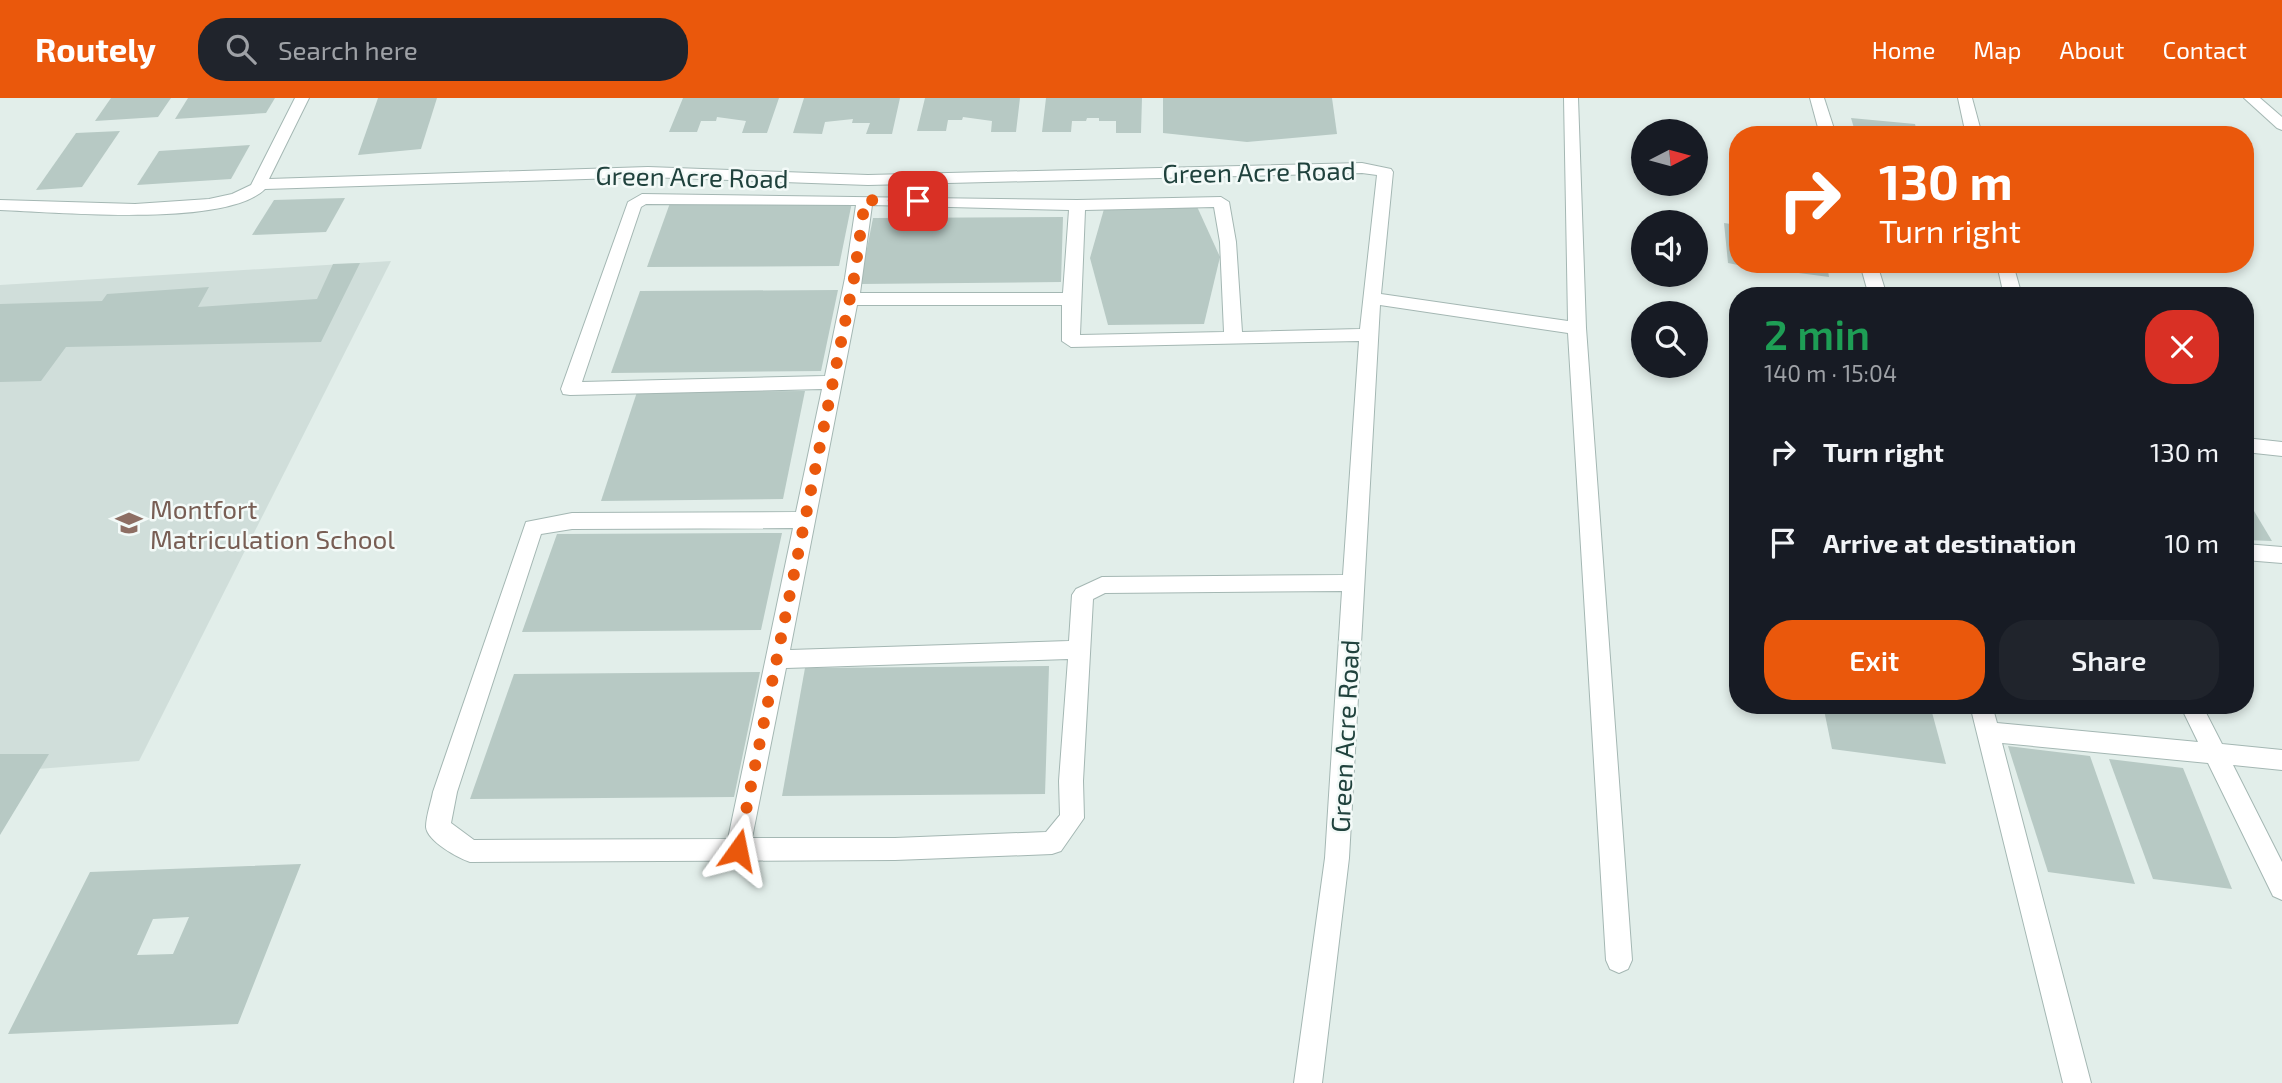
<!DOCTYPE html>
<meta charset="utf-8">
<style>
body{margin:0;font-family:"Exo 2",sans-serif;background:#20242c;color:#f1f3f6;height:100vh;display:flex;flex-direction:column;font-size:26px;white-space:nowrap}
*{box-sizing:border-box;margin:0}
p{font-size:23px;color:#9ea1a6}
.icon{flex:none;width:38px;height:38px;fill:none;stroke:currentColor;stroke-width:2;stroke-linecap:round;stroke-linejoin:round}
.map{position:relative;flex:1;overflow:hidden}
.drawer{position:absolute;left:1729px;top:189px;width:525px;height:427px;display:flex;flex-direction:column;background:#171b24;border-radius:28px;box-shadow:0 4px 10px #0003}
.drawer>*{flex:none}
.top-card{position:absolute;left:1729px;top:28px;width:525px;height:147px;border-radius:28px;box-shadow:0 4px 10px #0003;background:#ea580c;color:#fff;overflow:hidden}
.needle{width:46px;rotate:84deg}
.tools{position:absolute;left:1631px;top:21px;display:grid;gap:14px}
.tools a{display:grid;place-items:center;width:77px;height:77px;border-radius:50%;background:#171b24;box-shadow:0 4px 10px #0003;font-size:35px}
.pin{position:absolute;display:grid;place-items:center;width:60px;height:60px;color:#fff;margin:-30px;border-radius:14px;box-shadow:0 4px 10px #0006}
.me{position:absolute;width:77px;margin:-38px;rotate:12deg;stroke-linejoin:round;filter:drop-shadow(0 0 5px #0008)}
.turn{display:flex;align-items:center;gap:24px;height:147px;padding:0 35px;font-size:32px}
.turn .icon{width:91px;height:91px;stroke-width:2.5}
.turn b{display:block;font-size:49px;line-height:60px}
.round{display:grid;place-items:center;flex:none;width:74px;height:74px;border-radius:28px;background:#20242c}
.headline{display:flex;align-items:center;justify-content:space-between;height:119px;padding:0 35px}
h1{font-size:42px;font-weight:600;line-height:52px;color:#1e9e55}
.cta{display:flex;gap:14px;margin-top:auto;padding:14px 35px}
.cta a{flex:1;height:80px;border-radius:28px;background:#ea580c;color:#fff;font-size:28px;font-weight:600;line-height:80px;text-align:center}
.cta a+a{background:#20242c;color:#f1f3f6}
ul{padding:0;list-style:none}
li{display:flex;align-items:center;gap:21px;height:91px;padding:0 35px}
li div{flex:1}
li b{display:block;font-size:26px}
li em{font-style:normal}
header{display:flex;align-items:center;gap:42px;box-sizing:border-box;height:98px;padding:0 35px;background:#ea580c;color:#fff}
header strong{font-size:33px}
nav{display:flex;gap:38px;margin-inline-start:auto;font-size:24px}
.search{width:490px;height:63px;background:#20242c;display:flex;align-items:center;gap:18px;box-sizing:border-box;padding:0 24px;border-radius:28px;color:#9ea1a6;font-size:26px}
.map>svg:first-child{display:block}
.built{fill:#d0deda}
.building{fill:#b7c9c4;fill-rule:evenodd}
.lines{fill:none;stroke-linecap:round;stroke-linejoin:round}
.street-casing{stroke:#a4b7b3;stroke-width:2}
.street{fill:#fff;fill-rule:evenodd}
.route{stroke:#ea580c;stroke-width:12;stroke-dasharray:0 21.6}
.labels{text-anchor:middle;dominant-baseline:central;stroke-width:5;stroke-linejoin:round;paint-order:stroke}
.street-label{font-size:26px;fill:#20423d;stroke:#f3faf8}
.education-label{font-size:26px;fill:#785e54;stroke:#f3faf8;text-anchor:start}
</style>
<header>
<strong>Routely</strong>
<div class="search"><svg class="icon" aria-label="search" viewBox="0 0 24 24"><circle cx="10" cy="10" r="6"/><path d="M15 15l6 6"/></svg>Search here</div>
<nav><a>Home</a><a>Map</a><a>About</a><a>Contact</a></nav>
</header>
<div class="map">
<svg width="2282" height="985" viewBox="0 0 2282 985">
<rect width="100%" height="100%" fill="#e2eeea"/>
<polygon class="built" points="391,163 139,663 0,674 0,187"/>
<g class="building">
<polygon points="111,0 171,0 158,19 95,23"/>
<polygon points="188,0 275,0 266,15 175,21"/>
<polygon points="378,0 437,0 421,51 358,57"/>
<polygon points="683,0 779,0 767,35 742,35 746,23 717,19 716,23 701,23 697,34 669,34"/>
<polygon points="804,0 900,0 892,36 866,36 870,25 852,25 853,21 825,24 822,36 793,35"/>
<polygon points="925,0 1020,0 1016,34 991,34 992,23 963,19 962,22 948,22 946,33 917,33"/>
<polygon points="1046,0 1142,0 1141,35 1116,35 1116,23 1099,23 1099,20 1087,20 1086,23 1072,23 1071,34 1042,34"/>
<polygon points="1163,0 1332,0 1337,36 1247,44 1163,35"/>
<polygon points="1851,20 1915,26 1918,37 1856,37"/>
<polygon points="120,33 82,89 36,92 76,35"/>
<polygon points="250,47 231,81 137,87 159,53"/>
<polygon points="345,100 326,134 252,137 274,102"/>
<polygon points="1194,102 1220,159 1204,226 1108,227 1090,160 1106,104"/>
<polygon points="852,104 839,168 647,169 670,105"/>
<polygon points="1063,119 1061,184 860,186 873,120"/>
<polygon points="1724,125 1738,127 1738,167 1728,165"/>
<polygon points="360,165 321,244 66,249 41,283 0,284 0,206 102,203 107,196 209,189 198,209 317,201 333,166"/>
<polygon points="1746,166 1827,166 1829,179 1746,168"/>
<polygon points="838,192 821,273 611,275 640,193"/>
<polygon points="805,293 783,401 601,403 637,294"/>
<polygon points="2245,398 2272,443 2245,442"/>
<polygon points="782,435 761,532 522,534 557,436"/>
<polygon points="1049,568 1045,696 782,698 805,570"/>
<polygon points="760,574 734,699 470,701 514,576"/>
<polygon points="1823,607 1930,607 1946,666 1832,651"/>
<polygon points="2008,648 2090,658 2135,786 2048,774"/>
<polygon points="0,656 49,656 0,737"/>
<polygon points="2109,661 2183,670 2232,791 2153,781"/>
<path d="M301,766L238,926L8,936L90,774ZM189,819L173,856L137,857L153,821Z"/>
</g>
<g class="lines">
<g class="street-casing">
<g id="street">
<path d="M295,0H309L269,81L648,69L868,77L1362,65L1391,71L1393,74L1381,196L1568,223L1564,0H1578L1586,230L1632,862L1628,871L1619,875L1610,871L1606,862L1568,235L1380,207L1349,760L1322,985H1294L1325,760L1342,493L1105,495L1093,501L1083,683L1084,720L1061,753L1052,756L895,762L470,764C458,760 427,743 426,729C426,718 431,705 433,694L526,424L572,415L796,414L822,291L570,297L563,296L561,291L628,104L642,96L1077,102L1221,99L1229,104L1236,144L1242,234L1360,231L1377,77L1362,75L868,87L648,79L265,91C226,130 56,114 0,112V102L135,106L209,101L232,96L251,87ZM646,106L856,107L845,180L825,278L582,284L641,109ZM872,107L1069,112L1063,195H860ZM1214,109L1220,144L1224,234L1080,237L1085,112ZM857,207H1062V243L1071,249L1359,243L1343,477L1102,479L1076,491L1072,497L1069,543L790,552ZM793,430L728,741L474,742L451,725L457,694L541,436L572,431ZM1068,561L1059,683L1060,717L1046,734L895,740H752L786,570Z"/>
<polygon points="1810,0 1824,0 1836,37 1820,37"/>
<polygon points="1958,0 1972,0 1982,37 1966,37"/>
<polygon points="2244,0 2260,0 2282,19 2282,32 2277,30"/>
<polygon points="1860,166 1877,166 1887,198 1869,198"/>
<polygon points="1997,166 2013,166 2022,198 2004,198"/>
<polygon points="2245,340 2282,344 2282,358 2245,354"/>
<polygon points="2245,446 2282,449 2282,465 2245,462"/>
<polygon points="1970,607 1992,607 1997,625 2198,644 2180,607 2202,607 2222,646 2282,652 2282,672 2233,667 2282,764 2282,802 2273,798 2208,665 2002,645 2091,985 2063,985"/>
</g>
</g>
<use href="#street" class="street"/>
</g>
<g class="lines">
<polyline class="route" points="738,752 854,180 865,102 918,103"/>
</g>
<defs>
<g id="school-bare" transform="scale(2.1)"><path d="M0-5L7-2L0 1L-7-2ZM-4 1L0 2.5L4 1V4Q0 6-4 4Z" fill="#8d6e63" stroke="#f3faf8" stroke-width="2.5" paint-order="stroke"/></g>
</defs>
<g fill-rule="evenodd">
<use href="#school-bare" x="129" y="425"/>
</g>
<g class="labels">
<g class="street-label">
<text transform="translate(1259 73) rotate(-1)">Green Acre Road</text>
<text transform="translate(692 78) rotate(1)">Green Acre Road</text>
<text transform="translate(1344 638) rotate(-87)">Green Acre Road</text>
</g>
<g class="education-label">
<text x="150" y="410">Montfort<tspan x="150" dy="30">Matriculation School</tspan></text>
</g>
</g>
</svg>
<div class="tools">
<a><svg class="needle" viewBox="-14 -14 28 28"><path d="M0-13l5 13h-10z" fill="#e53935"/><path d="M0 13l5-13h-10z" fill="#9ea1a6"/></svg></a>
<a><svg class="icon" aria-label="sound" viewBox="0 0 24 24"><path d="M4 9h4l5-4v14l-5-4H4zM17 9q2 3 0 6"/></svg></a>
<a><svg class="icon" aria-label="search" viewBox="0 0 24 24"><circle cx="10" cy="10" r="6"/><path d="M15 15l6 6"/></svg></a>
</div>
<div class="pin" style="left:918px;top:103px;background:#d93025"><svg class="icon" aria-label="arrive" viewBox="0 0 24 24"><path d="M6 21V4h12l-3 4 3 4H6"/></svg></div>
<svg class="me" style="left:738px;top:752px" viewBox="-20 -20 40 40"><path d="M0-17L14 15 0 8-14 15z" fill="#ea580c" stroke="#fff" stroke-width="4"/></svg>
<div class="top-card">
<div class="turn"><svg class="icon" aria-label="right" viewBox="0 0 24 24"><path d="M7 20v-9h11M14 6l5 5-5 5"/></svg><div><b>130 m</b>Turn right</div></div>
</div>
<section class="drawer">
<div class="headline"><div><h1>2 min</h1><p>140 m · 15:04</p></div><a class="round" style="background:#d93025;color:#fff"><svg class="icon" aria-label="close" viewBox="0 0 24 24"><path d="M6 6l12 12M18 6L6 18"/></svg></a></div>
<ul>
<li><svg class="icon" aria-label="right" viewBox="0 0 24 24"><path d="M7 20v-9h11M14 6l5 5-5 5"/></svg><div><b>Turn right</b></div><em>130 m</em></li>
<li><svg class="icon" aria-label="arrive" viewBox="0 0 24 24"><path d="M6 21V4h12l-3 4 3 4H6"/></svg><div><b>Arrive at destination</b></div><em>10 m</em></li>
</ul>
<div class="cta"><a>Exit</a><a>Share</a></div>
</section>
</div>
